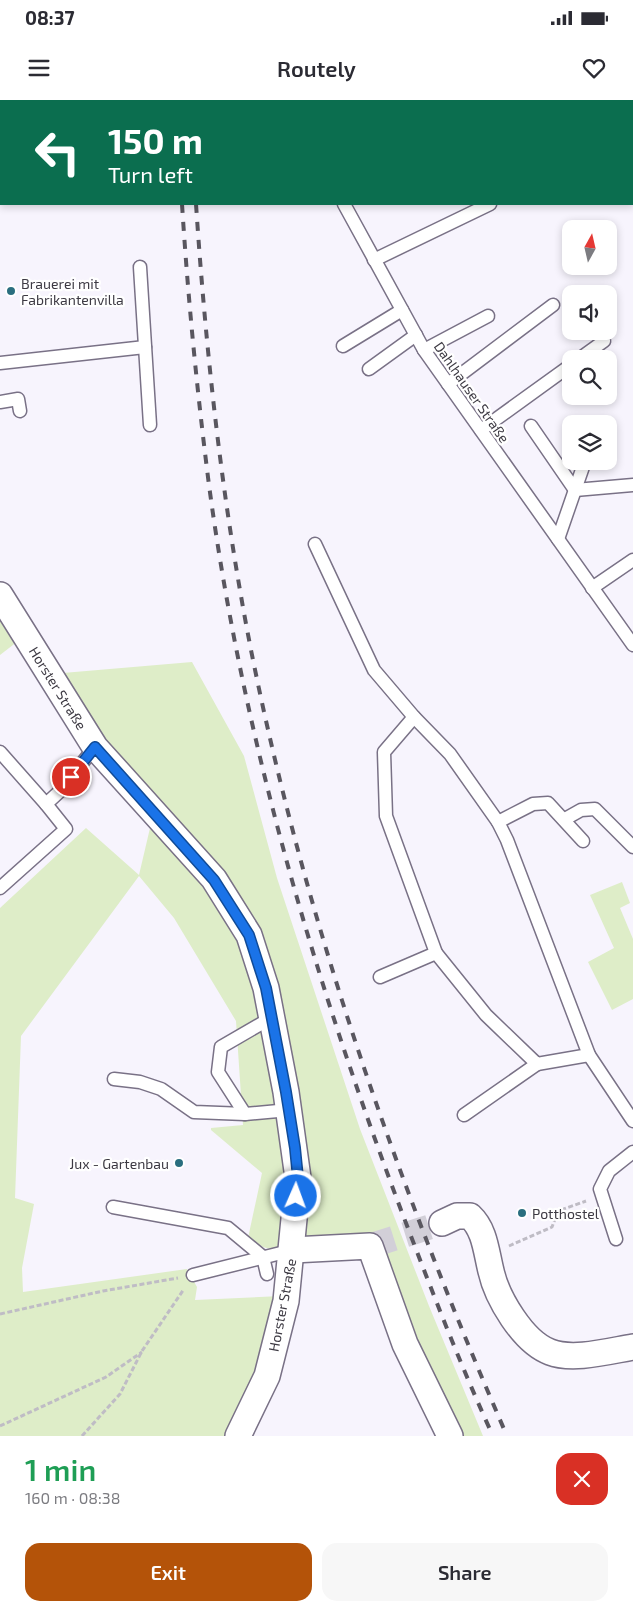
<!DOCTYPE html>
<meta charset="utf-8">
<style>
body{margin:0;font-family:"Exo 2",sans-serif;background:#f7f7f7;color:#2b2b33;height:100vh;display:flex;flex-direction:column;font-size:19px;white-space:nowrap}
*{box-sizing:border-box;margin:0}
p{font-size:16px;color:#7c7c81}
.icon{flex:none;width:28px;height:28px;fill:none;stroke:currentColor;stroke-width:2;stroke-linecap:round;stroke-linejoin:round}
.map{position:relative;height:1336px;overflow:hidden}
.details{display:flex;flex-direction:column;background:#fff;flex:1}
.details>*{flex:none}
.hud{position:absolute;left:0px;top:0px;width:634px;height:105px;box-shadow:0 2px 8px #0003;background:#0b6e4f;color:#fff;overflow:hidden}
.needle{width:32px;rotate:8deg}
.controls{position:absolute;left:562px;top:120px;display:grid;gap:10px}
.controls a{display:grid;place-items:center;width:55px;height:55px;border-radius:10px;background:#fff;box-shadow:0 2px 8px #0003;font-size:25px}
.pin{position:absolute;display:grid;place-items:center;width:42px;height:42px;color:#fff;margin:-21px;border:2px solid #fff;border-radius:50%;box-shadow:0 1px 5px #0007}
.me{position:absolute;width:55px;margin:-28px;rotate:2deg;stroke-linejoin:round;filter:drop-shadow(0 0 4px #0008)}
.turn{display:flex;align-items:center;gap:18px;height:105px;padding:0 25px;font-size:22px}
.turn .icon{width:65px;height:65px;stroke-width:2.5}
.turn b{display:block;font-size:35px;line-height:42px}
.round{display:grid;place-items:center;flex:none;width:52px;height:52px;border-radius:15px;background:#f7f7f7}
.head{display:flex;align-items:center;justify-content:space-between;height:85px;padding:0 25px}
h1{font-size:30px;font-weight:600;line-height:38px;color:#1e9e55}
.cta{display:flex;gap:10px;margin-top:auto;padding:10px 25px}
.cta a{flex:1;height:58px;border-radius:15px;background:#b45309;color:#fff;font-size:20px;font-weight:600;line-height:58px;text-align:center}
.cta a+a{background:#f7f7f7;color:#2b2b33}
.status{display:flex;justify-content:space-between;align-items:center;height:35px;padding:0 25px;background:#fff;direction:ltr}
.status svg{height:14px;fill:currentColor}
header{display:flex;justify-content:space-between;align-items:center;height:65px;padding:0 25px;background:#fff;font-size:22px;font-weight:600}
.map>svg:first-child{display:block}
.green{fill:#deedc8}
.lines{fill:none;stroke-linecap:round;stroke-linejoin:round}
.minor-tunnel{stroke:#d2cfd8;stroke-width:25;stroke-dasharray:25 12;stroke-linecap:butt}
.service-casing{stroke:#797186;stroke-width:15}
.minor-casing{stroke:#797186;stroke-width:28}
.path{stroke:#bfbcc5;stroke-width:3;stroke-dasharray:5 2.5;stroke-linecap:butt}
.service{stroke:#fff;stroke-width:12}
.minor{stroke:#fff;stroke-width:25}
.rail{stroke:#59565f;stroke-width:4;stroke-dasharray:9 9;stroke-linecap:butt}
.route-casing{stroke:#114b97;stroke-width:12}
.route{stroke:#1a73e8;stroke-width:9}
.poi-dot{fill:#2a6e7f;stroke:#fff;stroke-width:2}
.labels{text-anchor:middle;dominant-baseline:central;stroke-width:4.5;stroke-linejoin:round;paint-order:stroke}
.poi-label{font-size:14px;fill:#3d3a43;stroke:#fff;text-anchor:start}
.street-label{font-size:14px;fill:#3d3a43;stroke:#fff}
</style>
<div class="status"><b>08:37</b><svg viewBox="0 0 49 12"><path d="M0 12V9h3v3zM5 12V6h3v6zM10 12V3h3v9zM15 12V0h3v12zM26 1h20v11H26zM47 4h2v5h-2z"/></svg></div>
<header><svg class="icon" aria-label="menu" viewBox="0 0 24 24"><path d="M4 6h16M4 12h16M4 18h16"/></svg>Routely<svg class="icon" aria-label="heart" viewBox="0 0 24 24"><path d="M12 20l-8-8c-3-5 5-10 8-4 3-6 11-1 8 4z"/></svg></header>
<div class="map">
<svg width="633" height="1336" viewBox="0 0 633 1336">
<rect width="100%" height="100%" fill="#f7f4fd"/>
<g class="green">
<polygon points="0,503 22,538 0,555"/>
<polygon points="192,562 244,656 277,778 360,1029 429,1206 483,1336 452,1336 371,1145 294,1155 263,1147 248,1138 262,1073 211,1030 211,1028 243,1025 236,921 174,818 139,776 21,936 15,1098 34,1104 22,1168 23,1192 187,1169 197,1187 195,1200 281,1196 237,1336 0,1336 0,808 86,728 139,775 154,711 51,574"/>
<polygon points="622,782 630,803 620,808 633,839 633,899 612,910 588,862 614,848 590,795"/>
</g>
<g class="lines">
<polyline class="minor-tunnel" points="370,1146 442,1123"/>
<g class="service-casing">
<g id="service">
<polyline points="305,0 305,1"/>
<polyline points="344,104 424,250 633,545"/>
<polyline points="374,160 490,104"/>
<polyline points="140,167 150,325"/>
<polyline points="343,246 402,210"/>
<polyline points="424,250 488,216"/>
<polyline points="579,259 604,241"/>
<polyline points="0,263 145,247"/>
<polyline points="369,269 416,235"/>
<polyline points="448,284 553,205"/>
<polyline points="0,302 18,299 20,311"/>
<polyline points="531,326 575,390 633,385"/>
<polyline points="481,330 571,265"/>
<polyline points="558,439 585,361"/>
<polyline points="315,444 374,570 414,617 450,654 498,722"/>
<polyline points="592,488 633,460"/>
<polyline points="0,652 46,704 59,692 95,647"/>
<polyline points="565,719 581,710 595,709 633,747"/>
<polyline points="583,741 548,703 533,704 498,722 507,740 589,955 633,1021"/>
<polyline points="0,788 66,729 46,704"/>
<polyline points="436,853 486,915 537,964 589,955"/>
<polyline points="380,877 436,853 386,716 384,652 414,617"/>
<polyline points="271,918 221,947 218,972 245,1014 289,1010"/>
<polyline points="114,979 140,982 161,989 194,1012 245,1014"/>
<polyline points="464,1015 537,964"/>
<polyline points="113,1107 228,1128 263,1157 267,1174"/>
<polyline points="616,1139 600,1089 609,1071 633,1052"/>
<polyline points="193,1175 293,1150"/>
</g>
</g>
<g class="minor-casing">
<g id="minor">
<polyline points="0,495 95,647 214,779 249,835 266,888 286,992 298,1078 286,1201 267,1276 238,1336"/>
<path d="M442,1123L457,1116H470C485,1130 486,1151 491,1171C497,1198 523,1242 550,1252C573,1261 609,1251 633,1247"/>
<polyline points="293,1150 370,1146 405,1244 450,1336"/>
</g>
</g>
<g class="path">
<polyline points="509,1146 552,1127 558,1111 586,1101"/>
<polyline points="0,1214 103,1191 178,1178"/>
<polyline points="0,1326 106,1277 142,1252"/>
<polyline points="82,1336 120,1294 142,1251 184,1189"/>
</g>
<use href="#service" class="service"/>
<use href="#minor" class="minor"/>
<g class="rail">
<polyline points="176,0 176,1"/>
<polyline points="190,0 190,1"/>
<path d="M182,104C188,198 197,291 209,385C242,633 313,876 401,1110C430,1186 459,1262 493,1336"/>
<path d="M196,104C206,253 222,402 251,550C305,821 397,1083 507,1336"/>
</g>
</g>
<g class="lines">
<g class="route-casing">
<polyline id="route" points="71,677 95,647 214,780 249,835 266,888 286,992 295,1048 298,1078 296,1096"/>
</g>
<use href="#route" class="route"/>
</g>
<g class="poi-dot">
<circle cx="11" cy="191" r="5"/>
<circle cx="179" cy="1063" r="5"/>
<circle cx="522" cy="1113" r="5"/>
</g>
<g class="labels">
<g class="poi-label">
<text x="21" y="183">Brauerei mit<tspan x="21" dy="16">Fabrikantenvilla</tspan></text>
<text x="169" y="1063" text-anchor="end">Jux - Gartenbau</text>
<text x="532" y="1113">Potthostel</text>
</g>
<g class="street-label">
<text transform="translate(472 292) rotate(55)">Dahlhauser Straße</text>
<text transform="translate(58 588) rotate(58)">Horster Straße</text>
<text transform="translate(282 1205) rotate(-79)">Horster Straße</text>
</g>
</g>
</svg>
<div class="controls">
<a><svg class="needle" viewBox="-14 -14 28 28"><path d="M0-13l5 13h-10z" fill="#e53935"/><path d="M0 13l5-13h-10z" fill="#7c7c81"/></svg></a>
<a><svg class="icon" aria-label="sound" viewBox="0 0 24 24"><path d="M4 9h4l5-4v14l-5-4H4zM17 9q2 3 0 6"/></svg></a>
<a><svg class="icon" aria-label="search" viewBox="0 0 24 24"><circle cx="10" cy="10" r="6"/><path d="M15 15l6 6"/></svg></a>
<a><svg class="icon" aria-label="layers" viewBox="0 0 24 24"><path d="M12 4l9 5-9 5-9-5zM3 14l9 5 9-5"/></svg></a>
</div>
<div class="pin" style="left:71px;top:677px;background:#d93025"><svg class="icon" aria-label="arrive" viewBox="0 0 24 24"><path d="M6 21V4h12l-3 4 3 4H6"/></svg></div>
<svg class="me" style="left:296px;top:1096px" viewBox="-20 -20 40 40"><circle r="17" fill="#1a73e8" stroke="#fff" stroke-width="3"/><path d="M0-11L8 9 0 5-8 9z" fill="#fff"/></svg>
<div class="hud">
<div class="turn"><svg class="icon" aria-label="left" viewBox="0 0 24 24"><path d="M17 20v-9H6M10 6l-5 5 5 5"/></svg><div><b>150 m</b>Turn left</div></div>
</div>
</div>
<section class="details">
<div class="head"><div><h1>1 min</h1><p>160 m · 08:38</p></div><a class="round" style="background:#d93025;color:#fff"><svg class="icon" aria-label="close" viewBox="0 0 24 24"><path d="M6 6l12 12M18 6L6 18"/></svg></a></div>
<div class="cta"><a>Exit</a><a>Share</a></div>
</section>
